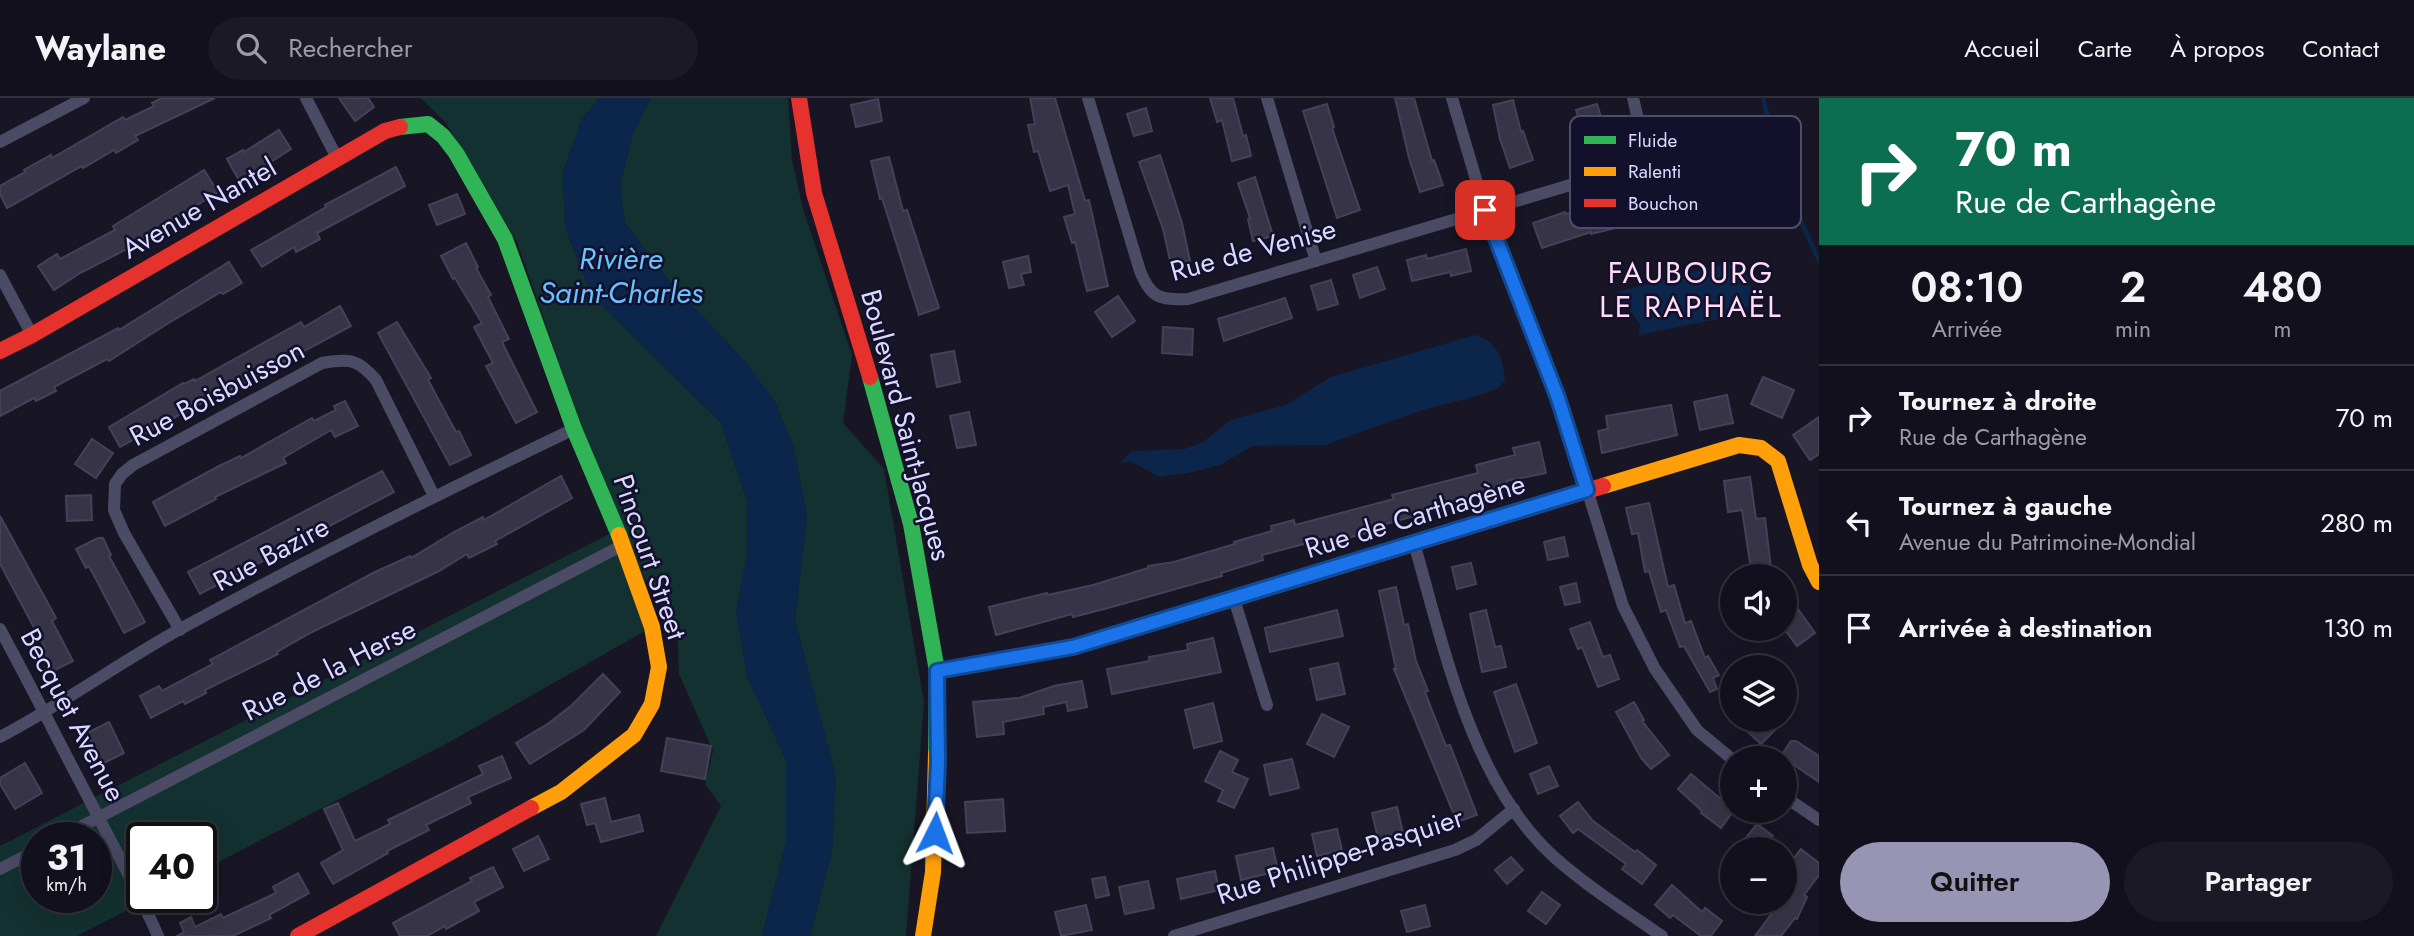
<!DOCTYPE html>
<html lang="fr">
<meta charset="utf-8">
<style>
body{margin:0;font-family:Jost,sans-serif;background:#1b1925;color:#f1f3f6;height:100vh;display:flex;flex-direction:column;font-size:26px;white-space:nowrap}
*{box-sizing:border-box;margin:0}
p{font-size:23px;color:#9c9da3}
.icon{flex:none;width:38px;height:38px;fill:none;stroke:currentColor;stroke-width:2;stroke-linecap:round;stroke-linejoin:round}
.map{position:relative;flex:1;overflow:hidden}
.drawer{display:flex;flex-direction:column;background:#12101c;width:595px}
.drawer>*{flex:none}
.banner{background:#0b6e4f;color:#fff;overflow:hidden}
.controls{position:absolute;left:1720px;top:466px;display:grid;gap:14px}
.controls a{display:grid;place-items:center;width:77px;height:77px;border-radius:50%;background:#12101c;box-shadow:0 7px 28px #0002,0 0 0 2px #31303b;font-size:35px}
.speed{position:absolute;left:21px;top:724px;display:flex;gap:14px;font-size:35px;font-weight:700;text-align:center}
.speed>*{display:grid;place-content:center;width:91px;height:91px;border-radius:50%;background:#12101c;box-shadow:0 7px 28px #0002,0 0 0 2px #31303b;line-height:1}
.speed small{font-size:18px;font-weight:400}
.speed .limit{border:4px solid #111;border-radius:10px;background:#fff;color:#111}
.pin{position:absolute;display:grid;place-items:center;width:60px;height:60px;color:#fff;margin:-30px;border-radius:14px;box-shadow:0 4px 10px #0006}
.me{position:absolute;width:77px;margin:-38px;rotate:3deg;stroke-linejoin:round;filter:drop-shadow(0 0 5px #0008)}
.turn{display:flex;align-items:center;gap:24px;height:147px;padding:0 21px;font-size:32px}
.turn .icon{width:91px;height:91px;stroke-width:2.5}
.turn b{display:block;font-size:49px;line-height:60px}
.eta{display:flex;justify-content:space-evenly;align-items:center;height:119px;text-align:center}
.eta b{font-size:42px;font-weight:600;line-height:49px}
.cta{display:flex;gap:14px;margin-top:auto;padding:14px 21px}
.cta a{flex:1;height:80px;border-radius:42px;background:#9795b3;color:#111;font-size:28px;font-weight:600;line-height:80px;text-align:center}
.cta a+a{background:#1b1925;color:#f1f3f6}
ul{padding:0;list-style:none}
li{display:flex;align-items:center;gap:21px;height:105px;padding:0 21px;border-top:2px solid #31303b}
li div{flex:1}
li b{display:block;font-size:26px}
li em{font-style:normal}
header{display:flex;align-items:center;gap:42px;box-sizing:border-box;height:98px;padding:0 35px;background:#12101c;border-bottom:2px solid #31303b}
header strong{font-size:33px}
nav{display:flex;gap:38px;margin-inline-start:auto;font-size:24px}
.search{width:490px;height:63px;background:#1b1925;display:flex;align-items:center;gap:18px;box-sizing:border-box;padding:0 24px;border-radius:38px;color:#9c9da3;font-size:26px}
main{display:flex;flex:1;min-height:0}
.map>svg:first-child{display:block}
.green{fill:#133130;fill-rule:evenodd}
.water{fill:#0c264b}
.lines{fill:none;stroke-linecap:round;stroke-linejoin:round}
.stream{stroke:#0c264b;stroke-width:4.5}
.building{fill:#363446;stroke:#444158;stroke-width:2}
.street{stroke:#4b4b65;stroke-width:12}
.fast{stroke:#30b455;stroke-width:16}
.slow{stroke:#ff9f0a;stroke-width:16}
.jam{stroke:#e5322d;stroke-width:16}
.route-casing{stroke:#114b97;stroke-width:18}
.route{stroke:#1a73e8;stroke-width:12}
.labels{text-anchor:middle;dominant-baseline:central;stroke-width:5;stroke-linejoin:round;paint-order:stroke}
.street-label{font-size:28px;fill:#dbd9ff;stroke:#13102b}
.water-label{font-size:30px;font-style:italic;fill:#67c2ff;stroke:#13102b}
.neighbourhood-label{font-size:30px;letter-spacing:2px;fill:#ffdbf4;stroke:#13102b}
.key{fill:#13102b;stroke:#4f4c6b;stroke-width:2}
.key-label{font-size:19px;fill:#dbd9ff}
</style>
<header>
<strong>Waylane</strong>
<div class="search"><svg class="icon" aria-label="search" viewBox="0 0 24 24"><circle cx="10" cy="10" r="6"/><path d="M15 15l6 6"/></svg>Rechercher</div>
<nav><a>Accueil</a><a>Carte</a><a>À propos</a><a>Contact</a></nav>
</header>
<main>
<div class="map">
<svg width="1819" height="838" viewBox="0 0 1819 838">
<rect width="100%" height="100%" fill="#181625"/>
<g class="green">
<path d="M421,0H599L582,21L563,74L565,129L591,196L721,325L747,403V457L736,514L747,578L786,662V744L762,838H656L721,708L705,686L713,653L679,576L677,525L658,504L620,437L652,529L455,641L201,773V740H142V800H151L77,838H0V748L617,432L517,144L446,25ZM37,740H96V800H37Z"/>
<polygon points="651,0 788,0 792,62 803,111 852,257 843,325 884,371 924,604 906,838 810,838 832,753 836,679 795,523 807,417 793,347 775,304 668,181 625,125 620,88 632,38"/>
</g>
<g class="water">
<polygon points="599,0 651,0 632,38 620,88 625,125 668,181 746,264 775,304 793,347 807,419 795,523 836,679 832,753 810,838 762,838 786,744 786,662 747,578 736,514 747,457 747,403 721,325 591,196 565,129 563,74 582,21"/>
<polygon points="1732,164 1748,179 1755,205 1728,219 1639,237 1640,226 1617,194"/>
<path d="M1475,237C1499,245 1502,259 1505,282L1498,290L1483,296L1420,313L1325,347L1252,348L1220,367L1188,375L1159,379L1131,363L1120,365L1132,353L1185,351L1203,344L1231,322L1286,307L1331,279Z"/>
</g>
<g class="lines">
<polyline class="stream" points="1763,0 1786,92 1819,162"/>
</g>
<g class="building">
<polygon points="162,0 215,0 135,38 138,42 116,55 114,52 83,70 82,68 7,110 0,96 0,88 25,74 24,72 51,57 52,60 123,19 125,22 154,8 152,5"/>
<polygon points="339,0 368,0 374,9 355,23"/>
<polygon points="1030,0 1055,0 1085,103 1089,102 1108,188 1087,193 1075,144 1072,145 1064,119 1075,116 1068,87 1050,93 1038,53 1034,54 1028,27 1035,26"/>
<polygon points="1210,0 1233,0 1243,38 1246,37 1251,58 1232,63 1222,22 1217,24"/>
<polygon points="1395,0 1414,0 1432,63 1434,62 1443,87 1420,94 1409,60"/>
<polygon points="878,1 882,23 856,29 851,7"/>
<polygon points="1513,2 1521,34 1523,33 1533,62 1510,70 1500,41 1493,7"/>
<polygon points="1327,6 1334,29 1332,30 1360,112 1337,120 1303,13"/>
<polygon points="1597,6 1608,41 1587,47 1576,12"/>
<polygon points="1146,10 1152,33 1134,38 1127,16"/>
<polygon points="279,32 291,51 240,84 227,61 243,52 244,54"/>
<polygon points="1160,57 1182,125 1190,163 1171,167 1163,131 1139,64"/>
<polygon points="889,59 903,113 907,112 939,210 919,217 882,100 880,101 871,63"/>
<polygon points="396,69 405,88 317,135 320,141 296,154 294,149 262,169 251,152 326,109 325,107"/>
<polygon points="204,72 218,94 127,151 80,175 54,192 38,168 57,156 60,161 115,132 113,128"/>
<polygon points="1255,79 1273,138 1253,143 1248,121 1250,120 1238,85"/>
<polygon points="457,96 465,116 437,127 429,107"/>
<polygon points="1625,100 1632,126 1591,136 1591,134 1542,150 1533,125 1565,114 1566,116"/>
<polygon points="466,145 478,169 476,170 491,197 488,199 509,241 502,244 537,314 516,325 486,268 493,265 474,229 482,225 455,180 453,181 441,158"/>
<polygon points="1466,151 1471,173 1451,178 1450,174 1412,183 1407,162 1426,157 1427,161"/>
<polygon points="1028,158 1031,174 1021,176 1024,187 1009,190 1003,164"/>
<polygon points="229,164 242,185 223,196 221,194 167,226 109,263 107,261 54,289 56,293 36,303 34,300 0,318 0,293 118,230 119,232"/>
<polygon points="1377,169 1385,191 1360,200 1353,177"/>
<polygon points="1331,182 1338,206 1318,212 1311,188"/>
<polygon points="1118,198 1135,223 1112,239 1095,214"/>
<polygon points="1285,200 1292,220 1224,243 1218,221"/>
<polygon points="340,208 351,228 225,295 224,293 192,310 120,349 109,329 183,285 184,286 194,281 195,283 301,224 304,229"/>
<polygon points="397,224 431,280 428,282 456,334 459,333 471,357 450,367 378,235"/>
<polygon points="1163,229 1193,231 1192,257 1162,255"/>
<polygon points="954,253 960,284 937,289 931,257"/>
<polygon points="1763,279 1794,292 1782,320 1751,306"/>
<polygon points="1727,297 1733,325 1700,332 1694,304"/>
<polygon points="345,303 358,328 335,339 331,332 283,360 286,365 215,399 216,401 165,428 153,404 219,368 240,358 241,360 312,320 314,323 336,312 334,308"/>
<polygon points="1671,307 1677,337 1602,355 1598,333 1608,331 1606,318"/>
<polygon points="969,314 976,347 957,350 950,318"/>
<polygon points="1819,319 1819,356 1810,362 1793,337"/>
<polygon points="92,341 113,355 96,380 75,366"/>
<polygon points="1539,344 1546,375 1506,383 1508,388 1466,399 1467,403 1386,426 1386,430 1320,447 1319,442 1262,457 1263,462 1221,475 1222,478 1108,510 1073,519 1072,516 996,537 989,509 1047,495 1048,497 1093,487 1148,470 1148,468 1174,464 1235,446 1234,444 1272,433 1271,428 1294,422 1295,427 1394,401 1392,397 1478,375 1476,367 1515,357 1513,350"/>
<polygon points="382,373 394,394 200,496 188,474"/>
<polygon points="561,378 572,400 495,443 497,446 469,460 467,456 439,473 312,534 277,554 278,556 205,592 206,595 185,606 183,603 151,620 140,598 159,588 162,593 213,566 210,562 375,474 410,458 411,460 454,434 483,419 484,422"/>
<polygon points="1750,379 1756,421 1765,420 1772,478 1752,478 1742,412 1728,414 1724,383"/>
<polygon points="91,397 92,422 67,423 66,398"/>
<polygon points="1649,405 1668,489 1674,487 1685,525 1691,523 1705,560 1708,558 1719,577 1713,580 1717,591 1710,594 1684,548 1680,549 1666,512 1661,514 1649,473 1645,474 1638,435 1632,436 1626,410"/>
<polygon points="0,418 56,520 52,523 73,563 53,573 42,552 45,550 0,466"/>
<polygon points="1564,439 1568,458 1548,462 1544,444"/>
<polygon points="98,440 103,440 111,457 109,458 145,524 124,535 89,468 86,470 76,451"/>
<polygon points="1471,465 1476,486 1457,491 1452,469"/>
<polygon points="1576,485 1580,504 1565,507 1560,489"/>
<polygon points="1396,489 1404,527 1408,526 1416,563 1428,593 1425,594 1446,648 1450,647 1477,717 1457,724 1394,571 1396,571 1379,493"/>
<polygon points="1798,511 1815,535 1797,548 1785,532 1785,520"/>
<polygon points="1337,512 1343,538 1270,554 1265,530"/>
<polygon points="1486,512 1495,549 1501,548 1506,569 1482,574 1470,516"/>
<polygon points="1590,524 1603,559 1610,557 1619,581 1598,589 1582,549 1578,551 1570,531"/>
<polygon points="1213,540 1221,574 1112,596 1107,571 1150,563 1149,559 1188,552 1187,546"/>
<polygon points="1338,565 1345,596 1317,602 1310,571"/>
<polygon points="603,576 620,594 584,632 530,666 516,645 549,625 572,607"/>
<polygon points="1082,583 1087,609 1068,613 1066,604 1043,609 1044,616 1003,624 1004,636 977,639 973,604 1019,600 1054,588"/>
<polygon points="1516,586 1537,645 1515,654 1494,594"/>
<polygon points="1634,604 1644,622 1642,623 1669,657 1651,671 1641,660 1616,614"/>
<polygon points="1213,605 1222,643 1194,650 1185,612"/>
<polygon points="1322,616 1349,629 1334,659 1307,646"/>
<polygon points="1756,621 1764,621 1775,632 1761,646 1746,632"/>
<polygon points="109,624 124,655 102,666 87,635"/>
<polygon points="667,640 711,648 705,681 661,673"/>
<polygon points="1791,643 1796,643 1819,658 1819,684 1781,658"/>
<polygon points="1220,653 1238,662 1232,674 1248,681 1234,710 1218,703 1223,692 1205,683"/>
<polygon points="502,658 511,680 468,699 471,705 426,727 429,732 387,753 388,755 333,786 321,765 343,752 324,711 338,705 355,743 390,726 388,722 483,676 479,668"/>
<polygon points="1292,661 1299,690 1270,697 1264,667"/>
<polygon points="25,665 42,695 15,711 0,686 0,680"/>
<polygon points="1549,668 1558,688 1538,696 1530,676"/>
<polygon points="1691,676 1734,712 1721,730 1701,715 1702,713 1678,691"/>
<polygon points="605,700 611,724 639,717 643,733 601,744 595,725 587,727 581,706"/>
<polygon points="1003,701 1005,733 967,735 965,704"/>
<polygon points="1578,704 1593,723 1635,754 1637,752 1656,767 1642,786 1622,771 1626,766 1578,731 1573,735 1560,718"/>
<polygon points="1397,709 1403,735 1378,740 1372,715"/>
<polygon points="1757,726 1773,738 1763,751 1758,751 1745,741"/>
<polygon points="1337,731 1342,752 1317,758 1312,736"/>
<polygon points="538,738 549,761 524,773 513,751"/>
<polygon points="1273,750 1278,773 1241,782 1236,758"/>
<polygon points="1801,751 1819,765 1819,777 1804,797 1807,799 1797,821 1795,820 1781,838 1755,838 1781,803 1785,803 1785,772"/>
<polygon points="1511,759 1523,772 1507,786 1495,772"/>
<polygon points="493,769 503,789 474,804 479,813 446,831 445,828 427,838 400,838 393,825 472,783 470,780"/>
<polygon points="1215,773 1219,792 1181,801 1177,781"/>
<polygon points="298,775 309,795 269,817 271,820 233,838 177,838 184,834 180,825 191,819 195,829 221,816 223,820 276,795 273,789"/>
<polygon points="1105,779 1109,797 1096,800 1092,781"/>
<polygon points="1148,783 1154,810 1125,816 1119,789"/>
<polygon points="1672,787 1702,814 1705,810 1722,823 1711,838 1701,838 1673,817 1670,820 1655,807"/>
<polygon points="1542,794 1560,807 1546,826 1528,813"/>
<polygon points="1086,807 1092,832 1061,838 1055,814"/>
<polygon points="1425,807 1430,828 1407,834 1401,813"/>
</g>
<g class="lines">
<g class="street">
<polyline points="306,0 337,60"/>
<path d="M1088,0L1140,173C1151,200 1159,202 1188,201L1624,71L1638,63L1643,43L1633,0"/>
<polyline points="1267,0 1316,163"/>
<polyline points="1452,0 1485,112 1566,323 1623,508 1655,571 1697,632 1732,661"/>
<polyline points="0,44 84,0"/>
<polyline points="0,177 32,237"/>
<path d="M1414,445C1444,549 1471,684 1554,759C1587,788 1625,813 1662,838"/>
<polyline points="1234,501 1267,607"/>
<path d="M0,531C31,588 60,646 90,703C113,748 138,792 158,838"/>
<path d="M180,532L124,435L114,412L115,386L122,376L133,367L322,265C349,260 358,261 376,282L434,398"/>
<path d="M0,639C63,606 120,564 182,530C310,460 442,394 574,331"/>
<polyline points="1785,699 1819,722"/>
<polyline points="59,740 623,447"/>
<polyline points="0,771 37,752"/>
<polyline points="1174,838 1455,752 1476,742 1514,711"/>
</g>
<g class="fast">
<polyline points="400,29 428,26 443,38 456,55 505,141 574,331 619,437"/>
<polyline points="870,279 911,426 937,573 936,655"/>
<polyline points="937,573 1073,549 1239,499"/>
</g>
<g class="slow">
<polyline points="1603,388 1739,347 1761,350 1778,363 1810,467 1819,484"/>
<polyline points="531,710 561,694 634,637 652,606 659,569 652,529 619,437"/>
<polyline points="923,838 933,774 936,655"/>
</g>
<g class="jam">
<polyline points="799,0 814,95 870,279"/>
<polyline points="0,253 32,237 385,33 400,29"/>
<polyline points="1239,499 1603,388"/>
<polyline points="298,838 531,710"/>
</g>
</g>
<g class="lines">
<g class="route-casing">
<polyline id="route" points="935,735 938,664 937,573 1073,549 1587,392 1558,300 1485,112"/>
</g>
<use href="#route" class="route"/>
</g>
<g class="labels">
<g class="street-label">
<text transform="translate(199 110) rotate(-30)">Avenue Nantel</text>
<text transform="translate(1253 152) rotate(-15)">Rue de Venise</text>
<text transform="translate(217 295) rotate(-28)">Rue Boisbuisson</text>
<text transform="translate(906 327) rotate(75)">Boulevard Saint-Jacques</text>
<text transform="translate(1415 418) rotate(-17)">Rue de Carthagène</text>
<text transform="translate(271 456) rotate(-28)">Rue Bazire</text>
<text transform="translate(650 459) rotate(71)">Pincourt Street</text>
<text transform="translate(329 572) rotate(-27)">Rue de la Herse</text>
<text transform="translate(73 617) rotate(62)">Becquet Avenue</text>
<text transform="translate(1340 758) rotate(-18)">Rue Philippe-Pasquier</text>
</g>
<g class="water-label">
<text x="621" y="160">Rivière<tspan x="621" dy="34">Saint-Charles</tspan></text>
</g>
<g class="neighbourhood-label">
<text x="1691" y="174">FAUBOURG<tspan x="1691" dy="34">LE RAPHAËL</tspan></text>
</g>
</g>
<rect x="1570" y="18" width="231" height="112" rx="10" class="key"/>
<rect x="1584" y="38" width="32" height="8" fill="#30b455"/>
<rect x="1584" y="69" width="32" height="9" fill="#ff9f0a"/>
<rect x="1584" y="101" width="32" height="8" fill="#e5322d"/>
<g class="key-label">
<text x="1628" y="49">Fluide</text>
<text x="1628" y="80">Ralenti</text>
<text x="1628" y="112">Bouchon</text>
</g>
</svg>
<div class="controls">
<a><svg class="icon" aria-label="sound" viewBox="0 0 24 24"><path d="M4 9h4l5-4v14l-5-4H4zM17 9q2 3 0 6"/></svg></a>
<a><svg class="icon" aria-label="layers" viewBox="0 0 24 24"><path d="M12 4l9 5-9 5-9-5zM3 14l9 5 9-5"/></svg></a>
<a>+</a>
<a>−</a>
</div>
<div class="speed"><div>31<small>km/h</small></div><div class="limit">40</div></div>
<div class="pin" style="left:1485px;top:112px;background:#d93025"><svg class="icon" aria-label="arrive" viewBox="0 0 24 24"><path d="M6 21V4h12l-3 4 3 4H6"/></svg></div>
<svg class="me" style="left:935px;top:735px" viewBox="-20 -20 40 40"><path d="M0-17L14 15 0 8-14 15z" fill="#1a73e8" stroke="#fff" stroke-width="4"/></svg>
</div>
<section class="drawer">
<div class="banner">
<div class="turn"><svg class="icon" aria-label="right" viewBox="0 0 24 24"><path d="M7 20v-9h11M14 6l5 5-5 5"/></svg><div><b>70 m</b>Rue de Carthagène</div></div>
</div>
<div class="eta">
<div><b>08:10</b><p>Arrivée</p></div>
<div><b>2</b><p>min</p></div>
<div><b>480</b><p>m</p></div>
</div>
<ul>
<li><svg class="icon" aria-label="right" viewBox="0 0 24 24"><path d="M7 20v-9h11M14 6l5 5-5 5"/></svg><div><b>Tournez à droite</b><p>Rue de Carthagène</p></div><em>70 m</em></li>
<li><svg class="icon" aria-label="left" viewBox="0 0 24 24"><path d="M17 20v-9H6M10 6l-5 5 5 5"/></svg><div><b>Tournez à gauche</b><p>Avenue du Patrimoine-Mondial</p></div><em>280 m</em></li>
<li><svg class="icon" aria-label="arrive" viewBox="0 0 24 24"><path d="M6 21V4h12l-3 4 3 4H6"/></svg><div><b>Arrivée à destination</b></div><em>130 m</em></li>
</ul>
<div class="cta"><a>Quitter</a><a>Partager</a></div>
</section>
</main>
